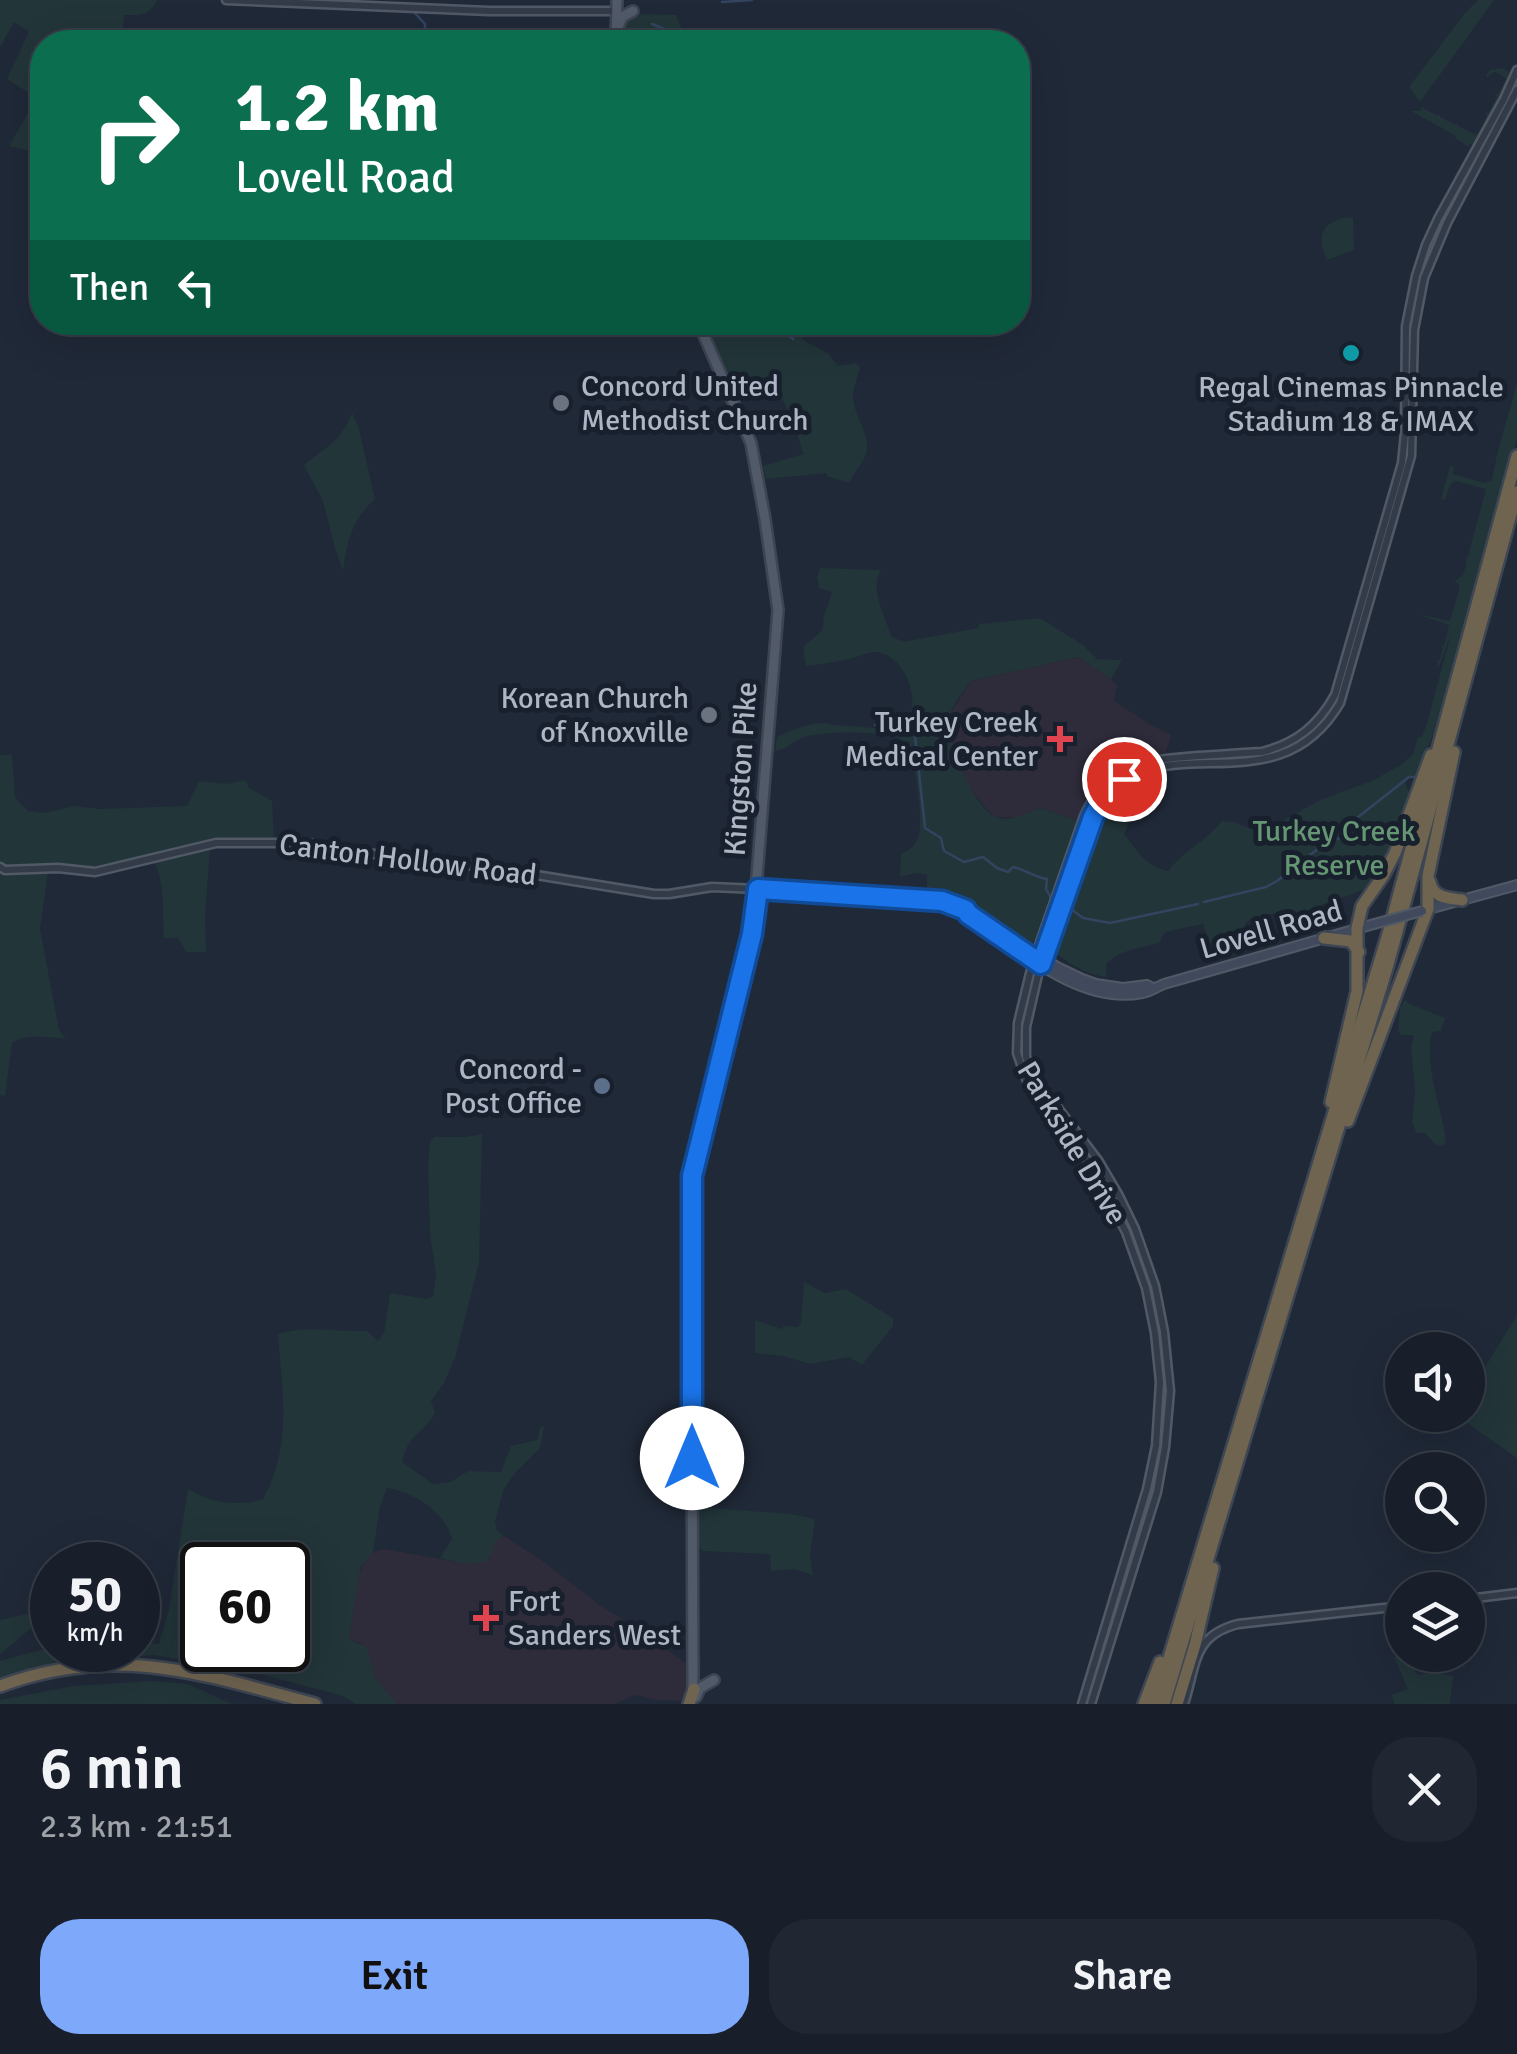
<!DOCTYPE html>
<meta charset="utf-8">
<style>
body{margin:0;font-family:Signika,sans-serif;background:#212732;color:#f1f3f6;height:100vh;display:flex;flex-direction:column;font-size:38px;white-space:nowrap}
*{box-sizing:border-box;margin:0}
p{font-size:32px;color:#9fa2a8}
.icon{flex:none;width:55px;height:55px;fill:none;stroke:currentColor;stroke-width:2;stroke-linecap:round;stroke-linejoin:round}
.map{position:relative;height:1704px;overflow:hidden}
.side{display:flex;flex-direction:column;background:#181f2a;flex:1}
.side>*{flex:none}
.guide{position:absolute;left:30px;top:30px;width:1000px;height:305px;border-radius:40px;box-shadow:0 10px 40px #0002,0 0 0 2px #363d47;background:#0b6e4f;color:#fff;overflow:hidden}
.tools{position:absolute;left:1385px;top:1332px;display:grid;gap:20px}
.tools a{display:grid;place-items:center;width:100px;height:100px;border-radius:50%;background:#181f2a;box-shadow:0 10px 40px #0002,0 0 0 2px #363d47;font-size:50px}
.speed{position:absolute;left:30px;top:1542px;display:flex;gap:20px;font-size:50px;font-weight:700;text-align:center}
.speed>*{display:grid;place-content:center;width:130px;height:130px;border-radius:50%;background:#181f2a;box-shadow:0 10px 40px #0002,0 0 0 2px #363d47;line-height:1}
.speed small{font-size:25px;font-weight:400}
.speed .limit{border:5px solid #111;border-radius:15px;background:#fff;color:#111}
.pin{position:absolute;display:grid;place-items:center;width:85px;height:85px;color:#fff;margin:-42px;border:5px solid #fff;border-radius:50%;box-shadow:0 2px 10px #0007}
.me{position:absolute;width:110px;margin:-55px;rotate:0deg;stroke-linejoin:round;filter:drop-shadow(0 0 8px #0008)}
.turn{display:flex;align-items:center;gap:35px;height:210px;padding:0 40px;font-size:45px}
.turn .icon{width:130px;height:130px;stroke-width:2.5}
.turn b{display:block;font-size:70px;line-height:85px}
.then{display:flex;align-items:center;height:95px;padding:0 40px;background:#0003;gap:20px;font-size:38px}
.round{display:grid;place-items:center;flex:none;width:105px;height:105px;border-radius:40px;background:#212732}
.overview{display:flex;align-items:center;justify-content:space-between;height:170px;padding:0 40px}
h1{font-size:60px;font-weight:600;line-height:75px}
.cta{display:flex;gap:20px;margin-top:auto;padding:20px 40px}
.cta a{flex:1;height:115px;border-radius:40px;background:#7ea8fa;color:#111;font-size:40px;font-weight:600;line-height:115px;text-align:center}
.cta a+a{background:#212732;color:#f1f3f6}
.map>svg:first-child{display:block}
.medical{fill:#2e2b3a}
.green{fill:#223539;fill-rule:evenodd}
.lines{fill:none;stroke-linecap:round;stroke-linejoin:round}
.stream{stroke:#334461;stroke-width:2.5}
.tertiary-casing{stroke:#515966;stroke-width:11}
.secondary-casing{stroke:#515966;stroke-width:12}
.primary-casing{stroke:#3d4452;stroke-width:14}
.motorway-casing{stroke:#3e4653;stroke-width:16}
.tertiary{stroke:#333b49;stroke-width:6}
.secondary{stroke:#414a5c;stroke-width:8}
.primary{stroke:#515a69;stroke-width:9}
.motorway{stroke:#6f6450;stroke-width:11}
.secondary-bridge-casing{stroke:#515966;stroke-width:12;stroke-linecap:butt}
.secondary-bridge{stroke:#414a5c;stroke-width:8}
.route-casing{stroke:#114b97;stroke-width:25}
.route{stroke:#1a73e8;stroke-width:18}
.culture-dot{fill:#0f9aa8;stroke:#19202d;stroke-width:4}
.worship-dot{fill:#6b7280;stroke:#19202d;stroke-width:4}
.health-dot{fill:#e0444e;stroke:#19202d;stroke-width:4}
.service-dot{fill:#5c6f8a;stroke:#19202d;stroke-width:4}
.labels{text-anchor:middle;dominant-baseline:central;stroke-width:10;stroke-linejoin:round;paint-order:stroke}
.poi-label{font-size:30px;fill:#aeb6c5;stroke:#19202d;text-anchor:end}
.street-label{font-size:30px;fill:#aeb6c5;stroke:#19202d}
.park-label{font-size:30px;fill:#659673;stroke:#19202d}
</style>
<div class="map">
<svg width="1517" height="1704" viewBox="0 0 1517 1704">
<rect width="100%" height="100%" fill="#202938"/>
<g class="medical">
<polygon points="1079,657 1111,679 1117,686 1114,701 1151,725 1171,735 1165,755 1125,766 1109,775 1096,786 1090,795 1080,821 1040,808 1017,818 996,817 989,812 969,787 951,743 949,727 951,712 971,681"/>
<polygon points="504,1536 540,1559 601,1606 629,1623 687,1664 687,1701 657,1700 635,1695 615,1704 397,1704 392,1701 376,1679 361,1643 350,1640 349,1635 357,1583 364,1561 373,1552 385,1549 456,1562 489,1559 494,1541"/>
</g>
<g class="green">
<path d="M0,0H157C149,17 140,15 124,15L122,42H42V154L9,146L28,113L32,95L7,79L29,32L14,22L0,47Z"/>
<polygon points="1478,0 1494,0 1420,102 1409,87 1465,13"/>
<polygon points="632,14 637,17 640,14 676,15 682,29 700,36 695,38 710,42 641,42 637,28 621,28 622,21"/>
<polygon points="1502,68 1512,73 1475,146 1469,144 1469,147 1455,138 1456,136 1411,111 1421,111 1421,107 1438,116 1440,114 1440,117 1456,125 1458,123 1458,126 1474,134 1478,133 1487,116 1485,113 1488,113 1497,97 1495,94 1498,94 1506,79 1500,74 1494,72 1487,77 1486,75 1490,70"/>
<path d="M1347,217L1353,218L1354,250L1327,260C1317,236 1320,224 1347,217Z"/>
<path d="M706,323H782L791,332L799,328L803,340L829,354L838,366L855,363L860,366C859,377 852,387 853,398C854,416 872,436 866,454C862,464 854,473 849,483L827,476V473L766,479L763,466L803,454L794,423L778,390C768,388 756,394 747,392C725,385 716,341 706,323Z"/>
<path d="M1517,383V439L1447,699L1417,775L1407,778L1405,783L1410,794L1408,804L1384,865L1363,890L1324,904L1309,913L1286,917L1275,913L1249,920L1245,924L1249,950L1219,959L1215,956L1203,924L1165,932L1159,943C1140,948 1120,950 1106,964V977C1083,974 1066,962 1049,947L1097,813L1112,792L1141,774L1142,793L1124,834C1138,852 1145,865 1168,871C1185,849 1204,843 1222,821L1234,822L1251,829L1279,823L1320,800L1374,780L1402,764L1413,754L1418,737H1421L1426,727L1451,634L1439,667L1437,661L1440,659L1443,648L1441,646H1444L1449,625L1417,614L1450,621L1459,590V584L1454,582L1463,575L1467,562L1465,560L1468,556L1486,489L1455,481L1450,485L1445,500L1441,499L1450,466L1454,467L1453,474L1484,483L1492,480C1497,448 1509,415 1517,383Z"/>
<path d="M352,413L358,425L375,499C352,519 347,542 343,571L335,548L323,501L304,465C327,446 340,443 352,413Z"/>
<path d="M820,568L881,570C869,589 885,615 891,636L903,642L978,628L979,624L1040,618L1083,645L1097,659L1122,660L1111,679L1078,657L971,681C964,691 954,702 950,714C944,737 973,808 996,817C1010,823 1027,813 1040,808L1080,821L1036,938L1032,943H1027C993,919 969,900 927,894V875L916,873L900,877L901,854C909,851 914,847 918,838C924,823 916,749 902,740C888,730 818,731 802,738C791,742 786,750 775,751L777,737C793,730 816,718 834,725L888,729L899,733C904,727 909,721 911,713C917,690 902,654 875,652C868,652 860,656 853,658C837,662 821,664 806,666C800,636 807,648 820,632C827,624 821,625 824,616C826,608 830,601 832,592L819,588L817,577Z"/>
<polygon points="0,755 12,755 15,797 28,811 44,813 75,806 100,809 187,806 199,781 227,784 245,780 249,788 272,801 274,840 215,840 93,869 9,867 0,864"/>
<path d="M210,847L205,917L206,952H186L178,938H164C162,914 166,881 153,861Z"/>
<path d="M48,872L40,929L59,1030L66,1039C49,1038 27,1033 12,1043L5,1096L0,1095V873Z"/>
<path d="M1405,1000L1410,1004L1445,1018L1441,1031L1432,1032C1424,1068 1441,1104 1446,1140L1443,1146L1436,1145L1425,1133H1417L1412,1123L1415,1091L1411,1048L1414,1037L1413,1035H1402L1398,1032L1400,1007Z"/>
<path d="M482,1134L479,1263L455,1358L444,1383L431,1401L435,1413C423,1435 409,1432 402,1462L433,1484L451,1482L468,1471L501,1472L511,1446L537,1440L541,1426L544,1427L540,1448L515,1473L504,1489L495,1521L497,1530L504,1536L495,1541C493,1547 493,1553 489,1558C482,1569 452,1561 440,1558L452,1539C445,1512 414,1492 387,1488L380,1506L373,1552L361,1566L349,1635L350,1640L366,1646L376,1679L397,1704H356L343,1696L257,1673L155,1655L124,1658L90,1653L72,1656L0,1681V1661L52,1647V1650H138V1642L159,1644L169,1609L188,1489C210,1503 238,1507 263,1499C293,1444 282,1393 278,1334C311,1325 335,1332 367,1331L378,1341L384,1333L390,1293L426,1299L433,1297L436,1274L430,1234L428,1165L430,1142L434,1137H465ZM202,1565H288V1650H202Z"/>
<polygon points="804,1282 825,1293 846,1289 893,1318 893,1326 862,1365 849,1357 810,1364 783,1356 755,1353 755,1320 782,1329 784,1326 798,1327 801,1322"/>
<polygon points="1517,1315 1517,1458 1456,1415 1468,1415 1468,1395"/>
<polygon points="699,1507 791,1514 815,1519 810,1555 813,1575 794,1569 771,1571 770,1554 703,1551 699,1547"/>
<polygon points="52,1599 52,1631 43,1626 30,1629 0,1654 0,1620 41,1611"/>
<polygon points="1402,1655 1411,1655 1414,1670 1418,1675 1434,1673 1453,1676 1450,1704 1395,1704 1391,1695 1408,1689 1394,1657"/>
<polygon points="152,1681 188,1684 232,1704 0,1704 0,1700 73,1686"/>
</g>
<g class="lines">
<g class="stream">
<polyline points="722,2 752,0"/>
<polyline points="413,11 425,24 425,29"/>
<polyline points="652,24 697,42"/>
<polyline points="761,322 775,329 775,325 777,326 793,339"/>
<path d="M875,725H894L915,736L925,828L941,838L944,851L964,862L983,857L997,868L1008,872L1013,867C1026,870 1034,877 1047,879L1046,889L1051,898"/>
<polyline points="1331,838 1384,842 1391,845"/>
<polyline points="1204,902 1266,887 1277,881 1409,777 1419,777"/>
<polyline points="1067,906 1083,918 1110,923 1198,904"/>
</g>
<g class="tertiary-casing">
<g id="tertiary">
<polyline points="226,0 489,11 616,11"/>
<polyline points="0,867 5,870 58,868 95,872 216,843 307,843 349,851 493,868 654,894 669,894 712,887 757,889"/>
<polyline points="1468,1599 1517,1593"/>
<path d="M1082,1704L1147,1489L1156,1446L1160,1382L1155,1333L1146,1288L1126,1232L1091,1165L1026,1079L1017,1053L1018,1023L1032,965L1084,816C1108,763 1146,760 1198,756C1219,755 1241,753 1262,752C1296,743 1318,726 1335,695L1402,463L1405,433L1406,326L1416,276L1426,245L1438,219L1504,99L1517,70"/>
<path d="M1091,1704L1157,1492L1165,1447L1170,1391L1164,1332L1155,1286L1135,1229L1118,1194L1098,1160L1035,1078L1026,1057V1027L1038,975L1093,817C1150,711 1273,817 1340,703L1411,456L1414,330L1424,278L1447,223L1517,90"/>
<path d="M1184,1704C1197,1664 1192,1636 1238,1624L1402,1606"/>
</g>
</g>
<g class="secondary-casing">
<g id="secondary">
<polyline points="757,889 942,901 971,910 1057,967 1082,979 1096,984 1123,988 1147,985 1153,988"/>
<path d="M966,909L968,914C1017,947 1079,1006 1142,993C1150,992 1156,987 1164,984L1374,924"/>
<polyline points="1425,910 1517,885"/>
</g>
</g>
<g class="primary-casing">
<g id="primary">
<polyline points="618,28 622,17 633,11"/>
<polyline points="616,42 617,0"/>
<polyline points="693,1691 691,1186 712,1089 753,927 778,610 765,519 751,443 698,322"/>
<polyline points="696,1697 700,1688 714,1680"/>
</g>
</g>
<g class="motorway-casing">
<g id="motorway">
<path d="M1430,882C1433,898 1448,898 1462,900"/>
<polyline points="1324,938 1351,941 1359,952"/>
<polyline points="1331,1102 1357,991 1357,928 1362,906 1383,876 1395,853 1431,755"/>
<polyline points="1348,1121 1428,909 1428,876 1454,752"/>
<path d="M0,1686C116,1643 202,1674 315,1704"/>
<polyline points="689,1704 694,1689"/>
<polyline points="1144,1704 1160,1662"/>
<polyline points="1155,1704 1390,927 1517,456"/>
<polyline points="1164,1704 1387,968 1517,492"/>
<polyline points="1177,1704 1195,1645 1213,1568"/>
</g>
</g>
<use href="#tertiary" class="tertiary"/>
<use href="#secondary" class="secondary"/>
<use href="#primary" class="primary"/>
<use href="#motorway" class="motorway"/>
<g class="secondary-bridge-casing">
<polyline id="secondary-bridge" points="1374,924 1422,911"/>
</g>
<use href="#secondary-bridge" class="secondary-bridge"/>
</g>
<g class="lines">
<g class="route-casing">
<polyline id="route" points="692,1458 692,1176 752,934 758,889 942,901 966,910 968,914 1041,964 1093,817 1103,798 1124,779"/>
</g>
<use href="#route" class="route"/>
</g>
<circle class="culture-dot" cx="1351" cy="353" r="10"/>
<g class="worship-dot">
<circle cx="561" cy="403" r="10"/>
<circle cx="709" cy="715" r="10"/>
</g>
<g class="health-dot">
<path d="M1055 724h10v10h10v10h-10v10h-10v-10h-10v-10h10z"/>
<path d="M481 1603h10v10h10v10h-10v10h-10v-10h-10v-10h10z"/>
</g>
<circle class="service-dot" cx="602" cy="1086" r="10"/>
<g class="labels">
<g class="poi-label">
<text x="581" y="386" text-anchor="start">Concord United<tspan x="581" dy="34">Methodist Church</tspan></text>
<text x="1351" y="387" text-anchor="middle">Regal Cinemas Pinnacle<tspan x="1351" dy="34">Stadium 18 &amp; IMAX</tspan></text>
<text x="689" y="698">Korean Church<tspan x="689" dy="34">of Knoxville</tspan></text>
<text x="1038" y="722">Turkey Creek<tspan x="1038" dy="34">Medical Center</tspan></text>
<text x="582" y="1069">Concord -<tspan x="582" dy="34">Post Office</tspan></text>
<text x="508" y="1601" text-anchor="start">Fort<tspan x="508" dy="34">Sanders West</tspan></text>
</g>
<g class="street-label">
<text transform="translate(741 769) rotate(-86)">Kingston Pike</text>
<text transform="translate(408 860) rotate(7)">Canton Hollow Road</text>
<text transform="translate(1271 930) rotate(-16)">Lovell Road</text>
<text transform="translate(1072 1143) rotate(59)">Parkside Drive</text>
</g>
<g class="park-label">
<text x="1334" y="831">Turkey Creek<tspan x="1334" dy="34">Reserve</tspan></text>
</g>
</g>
</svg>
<div class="tools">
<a><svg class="icon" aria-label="sound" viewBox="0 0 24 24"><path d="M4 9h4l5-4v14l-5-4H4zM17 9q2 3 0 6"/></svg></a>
<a><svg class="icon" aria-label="search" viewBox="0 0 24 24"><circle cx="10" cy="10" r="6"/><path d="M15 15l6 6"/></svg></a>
<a><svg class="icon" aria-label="layers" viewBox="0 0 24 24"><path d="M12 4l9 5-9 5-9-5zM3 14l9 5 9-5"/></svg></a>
</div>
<div class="speed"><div>50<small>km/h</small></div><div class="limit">60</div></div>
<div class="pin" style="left:1124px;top:779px;background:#d93025"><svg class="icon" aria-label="arrive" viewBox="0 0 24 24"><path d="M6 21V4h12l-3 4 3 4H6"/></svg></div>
<svg class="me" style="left:692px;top:1458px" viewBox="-20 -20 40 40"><circle r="19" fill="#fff"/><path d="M0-13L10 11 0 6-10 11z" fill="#1a73e8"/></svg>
<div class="guide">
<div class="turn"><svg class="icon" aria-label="right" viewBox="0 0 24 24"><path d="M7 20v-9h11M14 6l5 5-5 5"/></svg><div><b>1.2 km</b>Lovell Road</div></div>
<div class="then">Then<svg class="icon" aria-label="left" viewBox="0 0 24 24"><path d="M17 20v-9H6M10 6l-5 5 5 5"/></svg></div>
</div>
</div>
<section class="side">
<div class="overview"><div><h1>6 min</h1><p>2.3 km · 21:51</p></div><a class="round"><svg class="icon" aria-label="close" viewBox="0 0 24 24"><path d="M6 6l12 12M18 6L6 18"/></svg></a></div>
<div class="cta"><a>Exit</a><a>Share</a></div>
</section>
